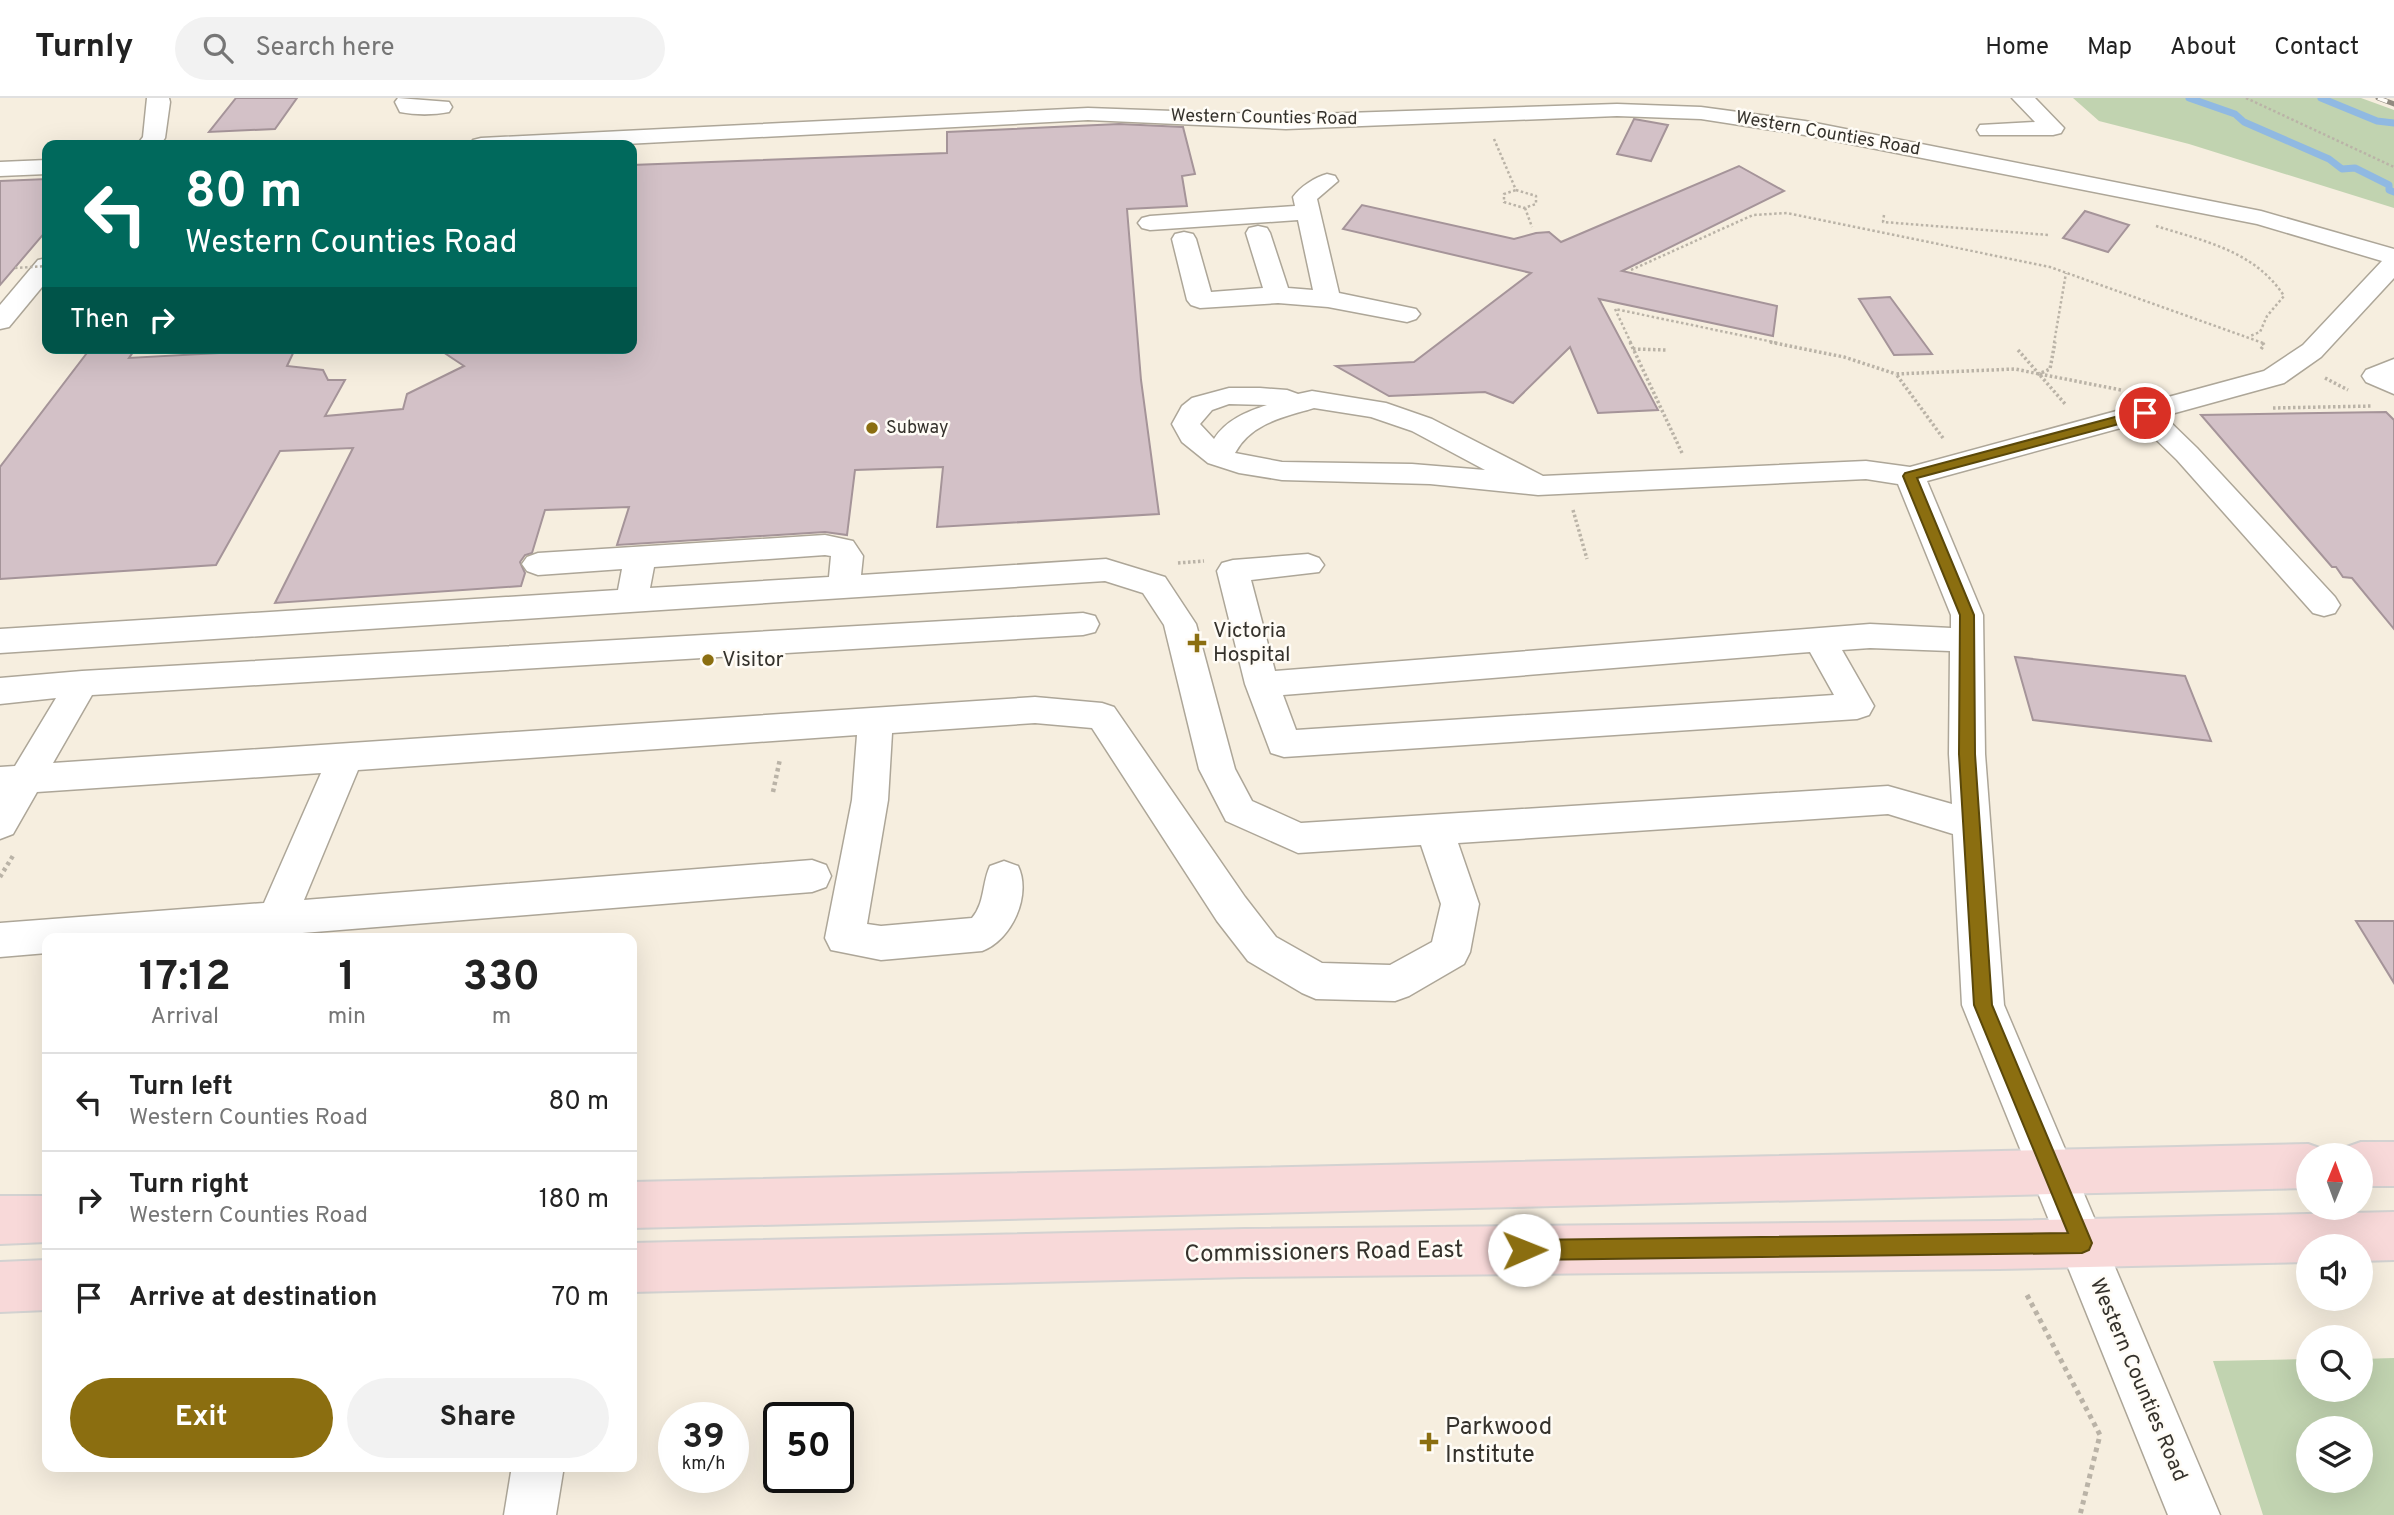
<!DOCTYPE html>
<style>
body{margin:0;font-family:Overpass,sans-serif;background:#f2f2f2;color:#222;height:100vh;display:flex;flex-direction:column;font-size:26px;white-space:nowrap}
*{box-sizing:border-box;margin:0}
p{font-size:23px;color:#767676}
.icon{flex:none;width:38px;height:38px;fill:none;stroke:currentColor;stroke-width:2;stroke-linecap:round;stroke-linejoin:round}
.map{position:relative;flex:1;overflow:hidden}
.details{position:absolute;left:42px;top:835px;width:595px;height:539px;display:flex;flex-direction:column;background:#fff;border-radius:14px;box-shadow:0 7px 28px #0002}
.details>*{flex:none}
.banner{position:absolute;left:42px;top:42px;width:595px;height:214px;border-radius:14px;box-shadow:0 7px 28px #0002;background:#00695c;color:#fff;overflow:hidden}
.needle{width:46px;rotate:1deg}
.tools{position:absolute;left:2296px;top:1045px;display:grid;gap:14px}
.tools a{display:grid;place-items:center;width:77px;height:77px;border-radius:50%;background:#fff;box-shadow:0 7px 28px #0002;font-size:35px}
.speed{position:absolute;left:658px;top:1304px;display:flex;gap:14px;font-size:35px;font-weight:700;text-align:center}
.speed>*{display:grid;place-content:center;width:91px;height:91px;border-radius:50%;background:#fff;box-shadow:0 7px 28px #0002;line-height:1}
.speed small{font-size:18px;font-weight:400}
.speed .limit{border:4px solid #111;border-radius:10px;background:#fff;color:#111}
.pin{position:absolute;display:grid;place-items:center;width:60px;height:60px;color:#fff;margin:-30px;border:4px solid #fff;border-radius:50%;box-shadow:0 2px 7px #0007}
.me{position:absolute;width:77px;margin:-38px;rotate:89deg;stroke-linejoin:round;filter:drop-shadow(0 0 5px #0008)}
.turn{display:flex;align-items:center;gap:24px;height:147px;padding:0 28px;font-size:32px}
.turn .icon{width:91px;height:91px;stroke-width:2.5}
.turn b{display:block;font-size:49px;line-height:60px}
.then{display:flex;align-items:center;height:66px;padding:0 28px;background:#0003;gap:14px;font-size:26px}
.eta{display:flex;justify-content:space-evenly;align-items:center;height:119px;text-align:center}
.eta b{font-size:42px;font-weight:700;line-height:49px}
.button{display:flex;gap:14px;margin-top:auto;padding:14px 28px}
.button a{flex:1;height:80px;border-radius:42px;background:#8b6e10;color:#fff;font-size:28px;font-weight:700;line-height:80px;text-align:center}
.button a+a{background:#f2f2f2;color:#222}
ul{padding:0;list-style:none}
li{display:flex;align-items:center;gap:21px;height:98px;padding:0 28px;border-top:2px solid #e0e0e0}
li div{flex:1}
li b{display:block;font-size:26px}
li em{font-style:normal}
header{display:flex;align-items:center;gap:42px;box-sizing:border-box;height:98px;padding:0 35px;background:#fff;border-bottom:2px solid #e0e0e0}
header strong{font-size:33px}
nav{display:flex;gap:38px;margin-inline-start:auto;font-size:24px}
.search{width:490px;height:63px;background:#f2f2f2;display:flex;align-items:center;gap:18px;box-sizing:border-box;padding:0 24px;border-radius:38px;color:#767676;font-size:26px}
.map>svg:first-child{display:block}
.green{fill:#c1d3b0;fill-rule:evenodd}
.lines{fill:none;stroke-linecap:round;stroke-linejoin:round}
.stream{stroke:#90b9e2;stroke-width:7}
.building{fill:#d3c1c7;stroke:#a59499;stroke-width:2}
.minor-casing{stroke:#ada698;stroke-width:3}
.major-casing{stroke:#d3d2d1;stroke-width:4}
.path-far3{stroke:#bab3a7;stroke-width:2.5;stroke-dasharray:2.5 2.5;stroke-linecap:butt}
.path-far2{stroke:#bab3a7;stroke-width:3.5;stroke-dasharray:2.5 2.5;stroke-linecap:butt}
.path-far1{stroke:#bab3a7;stroke-width:4.5;stroke-dasharray:3.5 3.5;stroke-linecap:butt}
.path{stroke:#bab3a7;stroke-width:5;stroke-dasharray:4.5 4.5;stroke-linecap:butt}
.minor{fill:#fff;fill-rule:evenodd}
.major{fill:#f8d9d9;fill-rule:evenodd}
.rail-casing{stroke:#918b81;stroke-width:5}
.rail{stroke:#fffcf6;stroke-width:3.5;stroke-dasharray:10;stroke-linecap:butt}
.path-bridge{stroke:#bab3a7;stroke-width:2.5;stroke-dasharray:2.5 2.5;stroke-linecap:butt}
.route{fill:#8b6e10;stroke:#5a480a;stroke-width:2}
.poi-dot{fill:#8b6e10;stroke:#fffcf6;stroke-width:2.5}
.labels{text-anchor:middle;dominant-baseline:central;stroke-width:5;stroke-linejoin:round;paint-order:stroke}
.far-street-label{font-size:18px;fill:#35322c;stroke:#fffcf6}
.far-poi-label{font-size:18px;fill:#35322c;stroke:#fffcf6;text-anchor:start}
.poi-label{font-size:21px;fill:#35322c;stroke:#fffcf6;text-anchor:start}
.street-label{font-size:21px;fill:#35322c;stroke:#fffcf6}
.near-street-label{font-size:24px;fill:#35322c;stroke:#fffcf6}
.near-poi-label{font-size:24px;fill:#35322c;stroke:#fffcf6;text-anchor:start}
</style>
<header>
<strong>Turnly</strong>
<div class="search"><svg class="icon" aria-label="search" viewBox="0 0 24 24"><circle cx="10" cy="10" r="6"/><path d="M15 15l6 6"/></svg>Search here</div>
<nav><a>Home</a><a>Map</a><a>About</a><a>Contact</a></nav>
</header>
<div class="map">
<svg width="2394" height="1417" viewBox="0 0 2394 1417">
<rect width="100%" height="100%" fill="#f6eedf"/>
<g class="green">
<polygon points="2073,0 2361,0 2394,12 2394,110 2189,46 2099,23"/>
<path d="M2394,1260V1417H2263L2213,1263L2308,1261V1292H2361V1261ZM2308,1330H2361V1382H2308Z"/>
</g>
<g class="lines">
<g class="stream">
<polyline points="2189,0 2235,16 2244,24 2329,61 2342,71 2355,70 2389,87 2389,92 2394,94"/>
<polyline points="2321,0 2377,23 2394,25"/>
</g>
</g>
<g class="building">
<polygon points="236,0 297,0 275,31 209,34"/>
<polygon points="1634,21 1668,27 1651,63 1617,56"/>
<polygon points="1119,26 1183,29 1195,76 1182,78 1187,108 1127,111 1141,282 1159,416 937,429 943,369 855,372 847,437 825,434 617,447 629,409 545,412 532,455 525,457 520,464 525,475 521,488 275,505 353,350 280,353 216,467 0,481 0,369 90,251 136,250 129,260 295,251 287,268 323,272 328,282 345,282 325,318 403,311 407,296 464,268 437,250 632,250 632,67 947,55 947,34"/>
<polygon points="1739,68 1784,93 1622,173 1777,208 1773,238 1599,201 1658,312 1598,315 1570,249 1513,305 1485,294 1389,298 1336,268 1414,264 1531,175 1343,131 1362,107 1514,141 1536,135 1549,134 1561,144"/>
<polygon points="47,81 47,132 0,187 0,83"/>
<polygon points="2085,113 2129,127 2108,154 2063,140"/>
<polygon points="1890,199 1932,256 1894,257 1859,201"/>
<polygon points="2386,314 2394,322 2394,531 2352,480 2343,479 2336,469 2332,469 2201,317"/>
<polygon points="2015,559 2185,578 2211,643 2033,622"/>
<polygon points="2356,823 2394,823 2394,885"/>
</g>
<g class="lines">
<g class="minor-casing">
<g id="minor">
<polygon points="147,0 169,0 170,4 165,40 160,47 137,47 143,39"/>
<path d="M398,0L449,4L452,9L449,14C434,17 415,17 400,14L395,4Z"/>
<polygon points="2012,0 2035,0 2064,30 2061,35 2053,37 1980,37 1977,32 1980,27 2035,24"/>
<path d="M1617,6L1701,9L1805,23L2261,113L2394,151V180L2321,259L2284,285L2164,318L2197,350L2335,499L2340,507L2335,515L2324,518L2313,515L2177,362L2139,325L1927,383L1983,517L1985,656L2004,907L2220,1417H2168L1962,907L1953,736L1888,716L1458,745L1479,806L1470,854L1464,866L1409,898L1395,903L1316,901L1302,895L1248,863L1217,823L1092,630L1035,625L892,635L888,702L867,826L881,828L972,820C985,805 982,785 990,768L1004,763L1018,768C1032,797 1012,842 982,853L881,862L831,852L825,840L852,702L857,637L358,672L304,802L812,762L826,767L831,778L826,789L812,794L290,836L288,840H47V855L0,859V825L264,805L321,675L37,694L13,736L0,741V669L15,668L56,600L0,606V580L82,573L1083,515L1095,518L1099,526L1095,534L1083,537L92,597L53,665L1035,599L1102,605L1114,609L1245,799L1276,839L1322,865L1390,867L1432,844L1441,806L1421,747L1298,755L1226,723L1199,671L1164,527L1143,495L1105,483L0,555V531L618,492L622,471L538,477L527,473L522,466L527,459L538,455L825,437L853,443L863,458L861,477L1106,461L1165,479L1196,526L1235,671L1252,703L1301,725L1888,688L1952,706L1949,656L1950,553L1870,550L1842,552L1874,608L1869,617L1857,621L1284,659L1271,655L1245,586L1217,473L1222,465L1233,462L1308,456L1319,460L1324,467L1319,474L1251,482L1275,573L1870,526L1951,530V517L1898,386L1866,381L1538,397L1430,386L1282,382L1239,375L1208,365L1182,344L1172,326L1182,308L1192,300L1229,290H1260L1287,292L1298,296L1312,293L1386,305L1432,321L1543,378L1866,363L1910,369L2264,273L2303,247L2382,163L2257,126L1805,37L1701,21L1617,18L1286,31L1088,22L606,47H470L473,42L481,40L1088,10L1286,17ZM1229,306L1267,307C1246,314 1226,322 1214,341L1200,326L1212,312ZM1314,310L1371,319L1412,333L1485,372L1412,366L1282,364L1235,355C1251,325 1284,319 1314,310ZM825,457L831,458L829,479L650,490L654,469ZM1810,554L1834,597L1296,632L1283,597Z"/>
<polygon points="47,62 47,76 0,78 0,64"/>
<path d="M1327,76L1335,78L1338,83L1317,101L1339,195L1416,211L1420,216L1416,221L1407,224L1328,209L1278,205L1200,210L1191,207L1187,202L1172,141L1175,136L1184,134L1193,136L1196,141L1211,194L1263,190L1246,135L1249,130L1258,128L1267,130L1270,135L1288,190L1313,192L1298,122L1150,132L1142,130L1138,125L1142,120L1150,118L1295,108L1293,99C1300,89 1315,79 1327,76Z"/>
<polygon points="47,160 47,183 9,229 0,231 0,207 38,162"/>
<polygon points="2394,261 2394,296 2366,284 2362,278 2366,272"/>
<polygon points="512,1368 564,1368 556,1417 504,1417"/>
</g>
</g>
<g class="major-casing">
<g id="major">
<polygon points="2361,1044 2394,1044 2394,1088 2361,1088 2361,1057 2342,1057 2344,1050"/>
<polygon points="2308,1046 2325,1052 2327,1057 2308,1057 2308,1090 632,1130 632,1084"/>
<polygon points="0,1098 47,1098 47,1144 0,1146"/>
<polygon points="2394,1114 2394,1162 2361,1163 2361,1148 2308,1148 2308,1164 1999,1171 1245,1179 632,1194 632,1145 1245,1131 1999,1123"/>
<polygon points="47,1162 47,1212 0,1214 0,1164"/>
</g>
</g>
<g class="path-far3">
<polyline points="2246,0 2394,69"/>
<polyline points="1494,41 1516,92"/>
<polygon points="1516,92 1536,98 1536,106 1524,110 1504,104 1504,96"/>
<polyline points="1525,110 1532,129"/>
<polyline points="1884,117 1883,124 2049,137"/>
<path d="M2156,128C2204,143 2255,153 2284,198L2267,218L2260,234L2250,238"/>
<polyline points="1631,172 1753,117 1787,115 2050,169 2263,245"/>
<polyline points="1631,245 1615,211 1778,245"/>
<polyline points="2054,245 2066,175"/>
</g>
<g class="path-far2">
<polyline points="1630,244 1682,355"/>
<polyline points="1770,244 1844,259 1896,276"/>
<polyline points="1633,251 1667,252"/>
<polyline points="2261,251 2264,247 2262,244"/>
<polyline points="2018,252 2039,276 2050,271 2055,244"/>
<polyline points="2040,276 2121,292"/>
<polyline points="2325,280 2348,292"/>
<polyline points="2273,310 2372,308"/>
<polyline points="1943,340 1896,276 2015,271 2039,276 2066,307"/>
<polyline points="1573,412 1587,461"/>
<polyline points="1178,465 1204,463"/>
</g>
<g class="path-far1">
<polyline points="773,694 780,661"/>
<polyline points="0,779 14,756"/>
</g>
<polyline class="path" points="2027,1197 2100,1337 2080,1417"/>
<use href="#minor" class="minor"/>
<use href="#major" class="major"/>
<g class="rail-casing">
<polyline id="rail" points="2378,0 2394,6"/>
</g>
<use href="#rail" class="rail"/>
<polyline class="path-bridge" points="15,170 47,168"/>
</g>
<polygon class="route" points="2145,311 2149,312 2149,318 1917,380 1974,517 1975,656 1992,907 2092,1145 2089,1152 2082,1155 1524,1162 1517,1159 1514,1152 1517,1145 1524,1142 2068,1135 1974,907 1959,656 1960,517 1903,378 1905,375"/>
<g class="poi-dot">
<circle cx="872" cy="330" r="7"/>
<path d="M1193.5 534.5h7v7h7v7h-7v7h-7v-7h-7v-7h7z"/>
<circle cx="708" cy="562" r="7"/>
<path d="M1425.5 1333.5h7v7h7v7h-7v7h-7v-7h-7v-7h7z"/>
</g>
<g class="labels">
<g class="far-street-label">
<text transform="translate(1264 20) rotate(1)">Western Counties Road</text>
<text transform="translate(1828 36) rotate(10)">Western Counties Road</text>
</g>
<g class="far-poi-label">
<text x="886" y="330">Subway</text>
</g>
<g class="poi-label">
<text x="1213" y="533">Victoria<tspan x="1213" dy="24">Hospital</tspan></text>
<text x="722" y="562">Visitor</text>
</g>
<g class="street-label">
<text transform="translate(2138 1282) rotate(67)">Western Counties Road</text>
</g>
<g class="near-street-label">
<text transform="translate(1324 1155) rotate(-1)">Commissioners Road East</text>
</g>
<g class="near-poi-label">
<text x="1445" y="1330">Parkwood<tspan x="1445" dy="28">Institute</tspan></text>
</g>
</g>
</svg>
<div class="tools">
<a><svg class="needle" viewBox="-14 -14 28 28"><path d="M0-13l5 13h-10z" fill="#e53935"/><path d="M0 13l5-13h-10z" fill="#767676"/></svg></a>
<a><svg class="icon" aria-label="sound" viewBox="0 0 24 24"><path d="M4 9h4l5-4v14l-5-4H4zM17 9q2 3 0 6"/></svg></a>
<a><svg class="icon" aria-label="search" viewBox="0 0 24 24"><circle cx="10" cy="10" r="6"/><path d="M15 15l6 6"/></svg></a>
<a><svg class="icon" aria-label="layers" viewBox="0 0 24 24"><path d="M12 4l9 5-9 5-9-5zM3 14l9 5 9-5"/></svg></a>
</div>
<div class="speed"><div>39<small>km/h</small></div><div class="limit">50</div></div>
<div class="pin" style="left:2145px;top:315px;background:#d93025"><svg class="icon" aria-label="arrive" viewBox="0 0 24 24"><path d="M6 21V4h12l-3 4 3 4H6"/></svg></div>
<svg class="me" style="left:1524px;top:1152px" viewBox="-20 -20 40 40"><circle r="19" fill="#fff"/><path d="M0-13L10 11 0 6-10 11z" fill="#8b6e10"/></svg>
<div class="banner">
<div class="turn"><svg class="icon" aria-label="left" viewBox="0 0 24 24"><path d="M17 20v-9H6M10 6l-5 5 5 5"/></svg><div><b>80 m</b>Western Counties Road</div></div>
<div class="then">Then<svg class="icon" aria-label="right" viewBox="0 0 24 24"><path d="M7 20v-9h11M14 6l5 5-5 5"/></svg></div>
</div>
<section class="details">
<div class="eta">
<div><b>17:12</b><p>Arrival</p></div>
<div><b>1</b><p>min</p></div>
<div><b>330</b><p>m</p></div>
</div>
<ul>
<li><svg class="icon" aria-label="left" viewBox="0 0 24 24"><path d="M17 20v-9H6M10 6l-5 5 5 5"/></svg><div><b>Turn left</b><p>Western Counties Road</p></div><em>80 m</em></li>
<li><svg class="icon" aria-label="right" viewBox="0 0 24 24"><path d="M7 20v-9h11M14 6l5 5-5 5"/></svg><div><b>Turn right</b><p>Western Counties Road</p></div><em>180 m</em></li>
<li><svg class="icon" aria-label="arrive" viewBox="0 0 24 24"><path d="M6 21V4h12l-3 4 3 4H6"/></svg><div><b>Arrive at destination</b></div><em>70 m</em></li>
</ul>
<div class="button"><a>Exit</a><a>Share</a></div>
</section>
</div>
